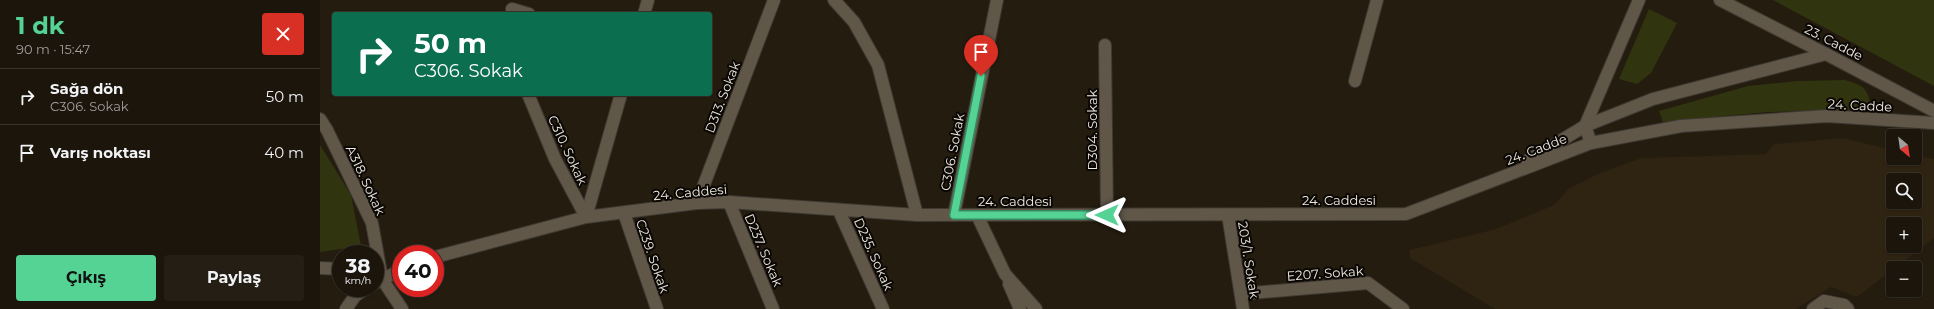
<!DOCTYPE html>
<html lang="tr">
<meta charset="utf-8">
<style>
body{margin:0;font-family:Montserrat,sans-serif;background:#241e14;color:#f1f3f6;height:100vh;display:flex;flex-direction:column;font-size:15px;white-space:nowrap}
*{box-sizing:border-box;margin:0}
p{font-size:13px;color:#a09f9d}
.icon{flex:none;width:22px;height:22px;fill:none;stroke:currentColor;stroke-width:2;stroke-linecap:round;stroke-linejoin:round}
.map{position:relative;flex:1;overflow:hidden}
.sheet{display:flex;flex-direction:column;background:#1b150b;width:320px}
.sheet>*{flex:none}
.guide{position:absolute;left:12px;top:12px;width:380px;height:84px;border-radius:4px;box-shadow:0 1px 3px #0004,0 0 0 1px #39342c;background:#0b6e4f;color:#fff;overflow:hidden}
.needle{width:26px;rotate:151deg}
.controls{position:absolute;left:1566px;top:129px;display:grid;gap:8px}
.controls a{display:grid;place-items:center;width:36px;height:36px;border-radius:4px;background:#1b150b;box-shadow:0 1px 3px #0004,0 0 0 1px #39342c;font-size:20px}
.speed{position:absolute;left:12px;top:245px;display:flex;gap:8px;font-size:20px;font-weight:700;text-align:center}
.speed>*{display:grid;place-content:center;width:52px;height:52px;border-radius:50%;background:#1b150b;box-shadow:0 1px 3px #0004,0 0 0 1px #39342c;line-height:1}
.speed small{font-size:10px;font-weight:400}
.speed .limit{border:6px solid #d22;background:#fff;color:#111}
.pin{position:absolute;display:grid;place-items:center;width:34px;height:34px;color:#fff;margin:-41px -17px;border-radius:50% 50% 50% 0;rotate:-45deg;box-shadow:0 0 4px #0007}
.pin .icon{rotate:45deg}
.me{position:absolute;width:44px;margin:-22px;rotate:270deg;stroke-linejoin:round;filter:drop-shadow(0 0 3px #0008)}
.turn{display:flex;align-items:center;gap:14px;height:84px;padding:0 16px;font-size:18px}
.turn .icon{width:52px;height:52px;stroke-width:2.5}
.turn b{display:block;font-size:28px;line-height:34px}
.round{display:grid;place-items:center;flex:none;width:42px;height:42px;border-radius:4px;background:#241e14}
.head{display:flex;align-items:center;justify-content:space-between;height:68px;padding:0 16px}
h1{font-size:24px;font-weight:700;line-height:30px;color:#54d395}
.primary-button{display:flex;gap:8px;margin-top:auto;padding:8px 16px}
.primary-button a{flex:1;height:46px;border-radius:4px;background:#54d395;color:#111;font-size:16px;font-weight:700;line-height:46px;text-align:center}
.primary-button a+a{background:#241e14;color:#f1f3f6}
ul{padding:0;list-style:none}
li{display:flex;align-items:center;gap:12px;height:56px;padding:0 16px;border-top:1px solid #39342c}
li div{flex:1}
li b{display:block;font-size:15px}
li em{font-style:normal}
main{display:flex;flex:1;min-height:0}
.map>svg:first-child{display:block}
.built{fill:#2f2311;fill-rule:evenodd}
.green{fill:#31350f}
.lines{fill:none;stroke-linecap:round;stroke-linejoin:round}
.street-casing{stroke:#3e3831;stroke-width:14}
.secondary-casing{stroke:#3e3831;stroke-width:14}
.street{stroke:#605749;stroke-width:12}
.secondary{stroke:#605749;stroke-width:12}
.route-casing{stroke:#378961;stroke-width:10}
.route{stroke:#54d395;stroke-width:7}
.labels{text-anchor:middle;dominant-baseline:central;stroke-width:4;stroke-linejoin:round;paint-order:stroke}
.street-label{font-size:13px;fill:#eee9e0;stroke:#0a0704}
</style>
<main>
<section class="sheet">
<div class="head"><div><h1>1 dk</h1><p>90 m · 15:47</p></div><a class="round" style="background:#d93025;color:#fff"><svg class="icon" aria-label="close" viewBox="0 0 24 24"><path d="M6 6l12 12M18 6L6 18"/></svg></a></div>
<ul>
<li><svg class="icon" aria-label="right" viewBox="0 0 24 24"><path d="M7 20v-9h11M14 6l5 5-5 5"/></svg><div><b>Sağa dön</b><p>C306. Sokak</p></div><em>50 m</em></li>
<li><svg class="icon" aria-label="arrive" viewBox="0 0 24 24"><path d="M6 21V4h12l-3 4 3 4H6"/></svg><div><b>Varış noktası</b></div><em>40 m</em></li>
</ul>
<div class="primary-button"><a>Çıkış</a><a>Paylaş</a></div>
</section>
<div class="map">
<svg width="1614" height="309" viewBox="0 0 1614 309">
<rect width="100%" height="100%" fill="#241c0f"/>
<path class="built" d="M1523,138L1573,150V158H1595V155L1614,159V238L1537,297L1511,287L1476,309H1175L1090,258V250L1176,229L1234,205L1248,189L1280,173L1321,158L1446,154L1454,144ZM1573,180H1595V202H1573ZM1573,224H1595V246H1573Z"/>
<g class="green">
<polygon points="1453,0 1614,0 1614,86"/>
<polygon points="1329,9 1357,23 1331,73 1317,84 1299,79"/>
<path d="M1525,80C1545,86 1548,88 1551,109L1447,112L1343,122L1339,111L1428,86L1479,81Z"/>
<polygon points="0,145 31,195 41,246 0,252"/>
</g>
<g class="lines">
<g class="street-casing">
<g id="street">
<polyline points="514,0 534,22 558,65 597,215"/>
<polyline points="1400,0 1506,54"/>
<polyline points="192,9 209,14"/>
<polyline points="324,14 328,0"/>
<polyline points="785,45 787,215"/>
<polyline points="1035,81 1057,0"/>
<polyline points="208,94 235,159 266,217"/>
<polyline points="0,119 7,130 52,223 62,279 82,309"/>
<polyline points="1271,143 1265,126 1319,0"/>
<polyline points="409,202 453,309"/>
<polyline points="377,203 454,0"/>
<polyline points="519,211 563,309"/>
<polyline points="304,213 337,309"/>
<polyline points="634,215 677,0"/>
<polyline points="657,215 685,274 716,309"/>
<polyline points="908,215 923,309"/>
<polyline points="266,217 301,94"/>
<polyline points="0,268 21,269"/>
<polyline points="689,284 700,309"/>
<polyline points="921,294 1048,283 1083,309"/>
<polyline points="1493,309 1504,301 1524,305 1528,309"/>
</g>
</g>
<g class="secondary-casing">
<g id="secondary">
<polyline points="1207,161 1265,126 1333,99 1506,54 1614,111"/>
<polyline points="115,257 266,217 377,203 409,202 597,215 1086,214 1271,143 1361,126 1507,116 1614,123"/>
<polyline points="55,283 81,270"/>
<polyline points="26,309 35,296 47,288"/>
</g>
</g>
<use href="#street" class="street"/>
<use href="#secondary" class="secondary"/>
</g>
<g class="lines">
<g class="route-casing">
<polyline id="route" points="661,76 634,215 787,215"/>
</g>
<use href="#route" class="route"/>
</g>
<g class="labels">
<g class="street-label">
<text transform="translate(1514 42) rotate(27)">23. Cadde</text>
<text transform="translate(402 97) rotate(-69)">D313. Sokak</text>
<text transform="translate(1540 105) rotate(3)">24. Cadde</text>
<text transform="translate(772 130) rotate(-90)">D304. Sokak</text>
<text transform="translate(1216 149) rotate(-21)">24. Cadde</text>
<text transform="translate(248 150) rotate(65)">C310. Sokak</text>
<text transform="translate(632 152) rotate(-79)">C306. Sokak</text>
<text transform="translate(46 180) rotate(65)">A318. Sokak</text>
<text transform="translate(370 192) rotate(-5)">24. Caddesi</text>
<text x="1019" y="200">24. Caddesi</text>
<text x="695" y="201">24. Caddesi</text>
<text transform="translate(444 250) rotate(67)">D237. Sokak</text>
<text transform="translate(554 254) rotate(66)">D235. Sokak</text>
<text transform="translate(333 256) rotate(71)">C239. Sokak</text>
<text transform="translate(929 260) rotate(81)">203/1. Sokak</text>
<text transform="translate(1005 273) rotate(-4)">E207. Sokak</text>
</g>
</g>
</svg>
<div class="controls">
<a><svg class="needle" viewBox="-14 -14 28 28"><path d="M0-13l5 13h-10z" fill="#e53935"/><path d="M0 13l5-13h-10z" fill="#a09f9d"/></svg></a>
<a><svg class="icon" aria-label="search" viewBox="0 0 24 24"><circle cx="10" cy="10" r="6"/><path d="M15 15l6 6"/></svg></a>
<a>+</a>
<a>−</a>
</div>
<div class="speed"><div>38<small>km/h</small></div><div class="limit">40</div></div>
<div class="pin" style="left:661px;top:76px;background:#d93025"><svg class="icon" aria-label="arrive" viewBox="0 0 24 24"><path d="M6 21V4h12l-3 4 3 4H6"/></svg></div>
<svg class="me" style="left:787px;top:215px" viewBox="-20 -20 40 40"><path d="M0-17L14 15 0 8-14 15z" fill="#54d395" stroke="#fff" stroke-width="4"/></svg>
<div class="guide">
<div class="turn"><svg class="icon" aria-label="right" viewBox="0 0 24 24"><path d="M7 20v-9h11M14 6l5 5-5 5"/></svg><div><b>50 m</b>C306. Sokak</div></div>
</div>
</div>
</main>
